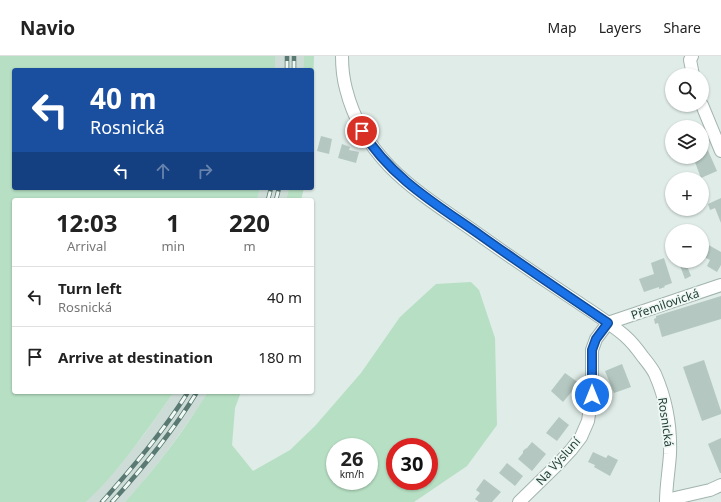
<!DOCTYPE html>
<meta charset="utf-8">
<style>
body{margin:0;font-family:"Noto Sans",sans-serif;background:#f2f2f2;color:#222;height:100vh;display:flex;flex-direction:column;font-size:15px;white-space:nowrap}
*{box-sizing:border-box;margin:0}
p{font-size:13px;color:#767676}
.icon{flex:none;width:22px;height:22px;fill:none;stroke:currentColor;stroke-width:2;stroke-linecap:round;stroke-linejoin:round}
.map{position:relative;flex:1;overflow:hidden}
.details{position:absolute;left:12px;top:142px;width:302px;height:196px;display:flex;flex-direction:column;background:#fff;border-radius:4px;box-shadow:0 1px 3px #0004}
.details>*{flex:none}
.top-card{position:absolute;left:12px;top:12px;width:302px;height:122px;border-radius:4px;box-shadow:0 1px 3px #0004;background:#1a4fa0;color:#fff;overflow:hidden}
.tools{position:absolute;left:665px;top:12px;display:grid;gap:8px}
.tools a{display:grid;place-items:center;width:44px;height:44px;border-radius:50%;background:#fff;box-shadow:0 1px 3px #0004;font-size:20px}
.speed{position:absolute;left:326px;top:382px;display:flex;gap:8px;font-size:20px;font-weight:700;text-align:center}
.speed>*{display:grid;place-content:center;width:52px;height:52px;border-radius:50%;background:#fff;box-shadow:0 1px 3px #0004;line-height:1}
.speed small{font-size:10px;font-weight:400}
.speed .limit{border:6px solid #d22;background:#fff;color:#111}
.pin{position:absolute;display:grid;place-items:center;width:34px;height:34px;color:#fff;margin:-17px;border:2px solid #fff;border-radius:50%;box-shadow:0 1px 4px #0007}
.me{position:absolute;width:44px;margin:-22px;rotate:0deg;stroke-linejoin:round;filter:drop-shadow(0 0 3px #0008)}
.turn{display:flex;align-items:center;gap:14px;height:84px;padding:0 12px;font-size:18px}
.turn .icon{width:52px;height:52px;stroke-width:2.5}
.turn b{display:block;font-size:28px;line-height:34px}
.lanes{display:flex;align-items:center;height:38px;padding:0 12px;background:#0003;justify-content:center;gap:20px;direction:ltr}
.lanes .off{opacity:.35}
.eta{display:flex;justify-content:space-evenly;align-items:center;height:68px;text-align:center}
.eta b{font-size:24px;font-weight:700;line-height:28px}
ul{padding:0;list-style:none}
li{display:flex;align-items:center;gap:12px;height:60px;padding:0 12px;border-top:1px solid #e0e0e0}
li div{flex:1}
li b{display:block;font-size:15px}
li em{font-style:normal}
header{display:flex;align-items:center;gap:24px;box-sizing:border-box;height:56px;padding:0 20px;background:#fff;border-bottom:1px solid #e0e0e0}
header strong{font-size:19px}
nav{display:flex;gap:22px;margin-inline-start:auto;font-size:14px}
.map>svg:first-child{display:block}
.built{fill:#cddcd6}
.green{fill:#b6dfc3;fill-rule:evenodd}
.building{fill:#b4c7c0}
.lines{fill:none;stroke-linecap:round;stroke-linejoin:round}
.minor-casing{stroke:#a2b4af;stroke-width:14}
.tertiary-casing{stroke:#a2b4af;stroke-width:14}
.minor{stroke:#fff;stroke-width:12}
.tertiary{stroke:#fff;stroke-width:12}
.rail-casing{stroke:#597972;stroke-width:4.5}
.rail{stroke:#f0f8f4;stroke-width:3;stroke-dasharray:9;stroke-linecap:butt}
.route-casing{stroke:#114b97;stroke-width:10}
.route{stroke:#1a73e8;stroke-width:7}
.labels{text-anchor:middle;dominant-baseline:central;stroke-width:3.5;stroke-linejoin:round;paint-order:stroke}
.street-label{font-size:12px;fill:#1f3d37;stroke:#f0f8f4}
</style>
<header>
<strong>Navio</strong>
<nav><a>Map</a><a>Layers</a><a>Share</a></nav>
</header>
<div class="map">
<svg width="721" height="446" viewBox="0 0 721 446">
<rect width="100%" height="100%" fill="#dfece7"/>
<g class="built">
<polygon points="275,0 304,0 303,14 275,14"/>
<polygon points="260,132 289,132 286,144 257,144"/>
<polygon points="174,336 208,336 201,348 166,397 141,428 125,446 86,446 120,409 143,380"/>
</g>
<g class="green">
<path d="M0,0H275V14H14V132H260L257,144H14V336H174C147,374 120,414 86,446H0Z"/>
<polygon points="304,0 314,0 312,52 312,14 303,14"/>
<polygon points="289,132 304,132 301,144 286,144"/>
<path d="M471,226L479,234L495,282L497,369L467,410L414,446H125C156,412 184,375 208,336H241L235,352L232,389L253,415L290,394L315,370L361,317L400,261L436,228ZM335,391H369V425H335ZM395,391H429V425H395Z"/>
</g>
<g class="building">
<polygon points="321,80 332,83 329,98 317,95"/>
<polygon points="342,88 350,91 349,94 359,96 356,107 338,102"/>
<polygon points="706,90 717,115 701,122 693,101 702,101 702,91"/>
<polygon points="721,142 721,167 715,152 710,154 708,148"/>
<polygon points="705,187 721,196 721,209 717,216 707,210 710,204 702,200 702,193"/>
<polygon points="664,202 672,227 664,230 665,231 659,233 659,231 644,236 639,223 654,218 651,207"/>
<polygon points="683,205 685,205 691,220 685,223 679,207"/>
<polygon points="721,240 721,263 662,281 658,267 655,268 654,263 656,262 656,260"/>
<polygon points="704,304 721,355 721,358 702,365 683,311"/>
<polygon points="622,308 631,331 614,337 605,315"/>
<polygon points="565,317 579,327 563,346 551,335"/>
<polygon points="559,361 569,369 557,385 546,377"/>
<polygon points="721,382 721,417 720,417 708,388"/>
<polygon points="532,386 546,398 532,415 518,403 523,397 523,395 525,393 527,392"/>
<polygon points="593,396 606,402 608,399 618,404 610,420 594,411 595,409 588,406"/>
<polygon points="507,407 523,420 515,430 499,417"/>
<polygon points="484,423 501,436 492,446 479,446 475,443 480,437 476,434"/>
</g>
<g class="lines">
<g class="minor-casing">
<g id="minor">
<polyline points="692,0 690,4 693,19"/>
<polyline points="702,49 721,95"/>
<polyline points="666,444 710,434 721,429"/>
<polyline points="519,446 558,408 571,394 581,381 588,365 592,339 592,294 596,283 608,267 721,229"/>
</g>
</g>
<g class="tertiary-casing">
<path id="tertiary" d="M342,0C342,11 343,22 346,33C364,104 415,134 471,173C506,198 541,222 576,245C592,256 610,267 625,280C632,286 638,294 643,301C647,306 652,312 655,318C666,343 671,371 670,398C669,414 666,430 666,446"/>
</g>
<use href="#minor" class="minor"/>
<use href="#tertiary" class="tertiary"/>
<g class="rail-casing">
<g id="rail">
<polyline points="287,14 287,0"/>
<polyline points="294,14 294,0"/>
<polyline points="268,144 271,132"/>
<polyline points="276,144 279,132"/>
<path d="M102,446C133,411 163,376 188,336"/>
<path d="M112,446C143,412 173,375 197,336"/>
</g>
</g>
<use href="#rail" class="rail"/>
</g>
<g class="lines">
<g class="route-casing">
<path id="route" d="M362,75C391,122 436,148 480,179C522,209 565,238 608,267L596,283L592,294V339"/>
</g>
<use href="#route" class="route"/>
</g>
<g class="labels">
<g class="street-label">
<text transform="translate(665 248) rotate(-19)">Přemilovická</text>
<text transform="translate(666 366) rotate(82)">Rosnická</text>
<text transform="translate(558 405) rotate(-48)">Na Výsluní</text>
</g>
</g>
</svg>
<div class="tools">
<a><svg class="icon" aria-label="search" viewBox="0 0 24 24"><circle cx="10" cy="10" r="6"/><path d="M15 15l6 6"/></svg></a>
<a><svg class="icon" aria-label="layers" viewBox="0 0 24 24"><path d="M12 4l9 5-9 5-9-5zM3 14l9 5 9-5"/></svg></a>
<a>+</a>
<a>−</a>
</div>
<div class="speed"><div>26<small>km/h</small></div><div class="limit">30</div></div>
<div class="pin" style="left:362px;top:75px;background:#d93025"><svg class="icon" aria-label="arrive" viewBox="0 0 24 24"><path d="M6 21V4h12l-3 4 3 4H6"/></svg></div>
<svg class="me" style="left:592px;top:339px" viewBox="-20 -20 40 40"><circle r="17" fill="#1a73e8" stroke="#fff" stroke-width="3"/><path d="M0-11L8 9 0 5-8 9z" fill="#fff"/></svg>
<div class="top-card">
<div class="turn"><svg class="icon" aria-label="left" viewBox="0 0 24 24"><path d="M17 20v-9H6M10 6l-5 5 5 5"/></svg><div><b>40 m</b>Rosnická</div></div>
<div class="lanes"><svg class="icon" aria-label="left" viewBox="0 0 24 24"><path d="M17 20v-9H6M10 6l-5 5 5 5"/></svg><svg class="icon off" aria-label="ahead" viewBox="0 0 24 24"><path d="M12 20V5M6 11l6-6 6 6"/></svg><svg class="icon off" aria-label="right" viewBox="0 0 24 24"><path d="M7 20v-9h11M14 6l5 5-5 5"/></svg></div>
</div>
<section class="details">
<div class="eta">
<div><b>12:03</b><p>Arrival</p></div>
<div><b>1</b><p>min</p></div>
<div><b>220</b><p>m</p></div>
</div>
<ul>
<li><svg class="icon" aria-label="left" viewBox="0 0 24 24"><path d="M17 20v-9H6M10 6l-5 5 5 5"/></svg><div><b>Turn left</b><p>Rosnická</p></div><em>40 m</em></li>
<li><svg class="icon" aria-label="arrive" viewBox="0 0 24 24"><path d="M6 21V4h12l-3 4 3 4H6"/></svg><div><b>Arrive at destination</b></div><em>180 m</em></li>
</ul>
</section>
</div>
